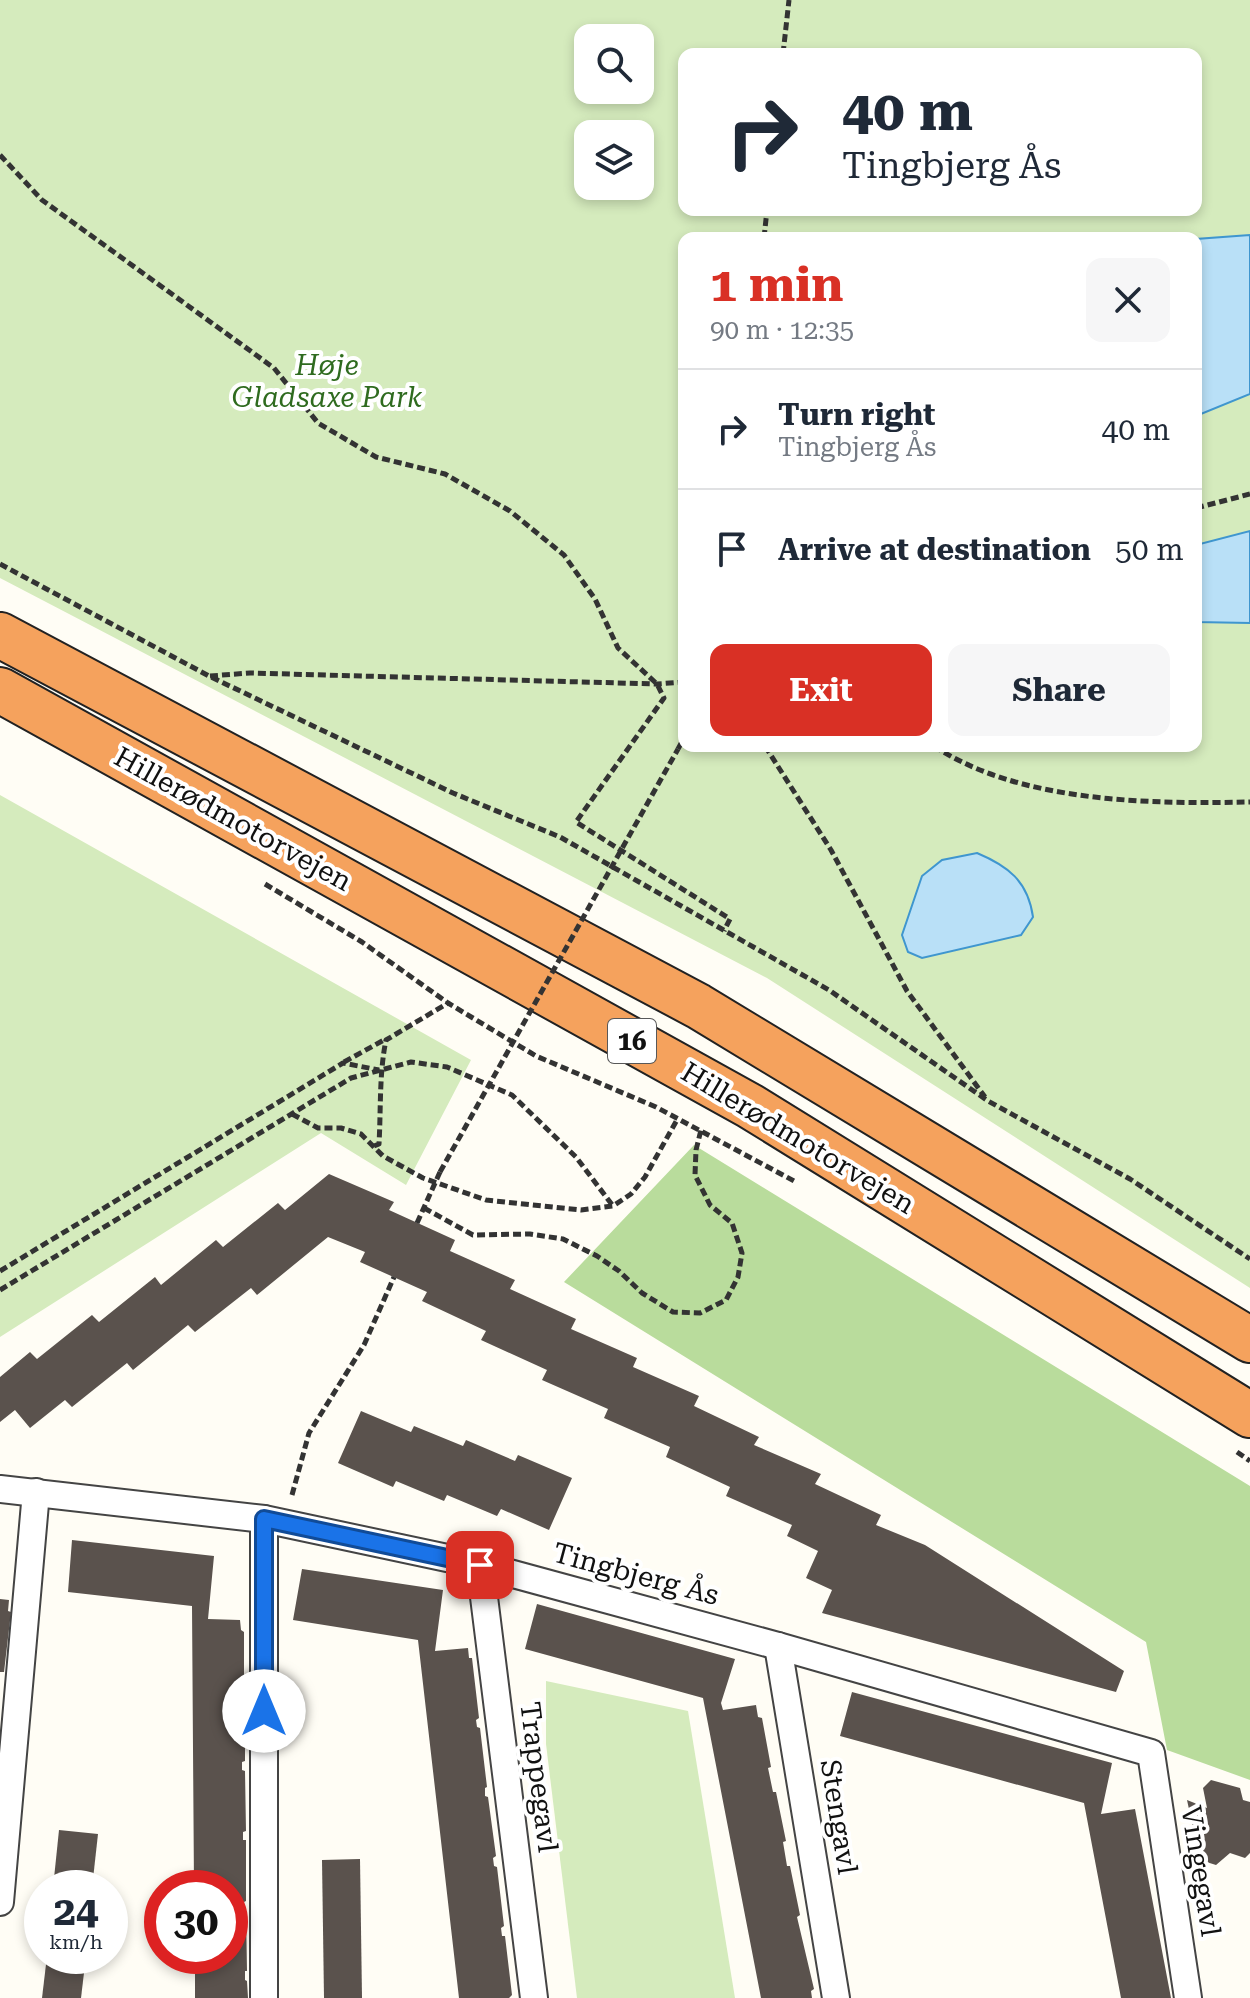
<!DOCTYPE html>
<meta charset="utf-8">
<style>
body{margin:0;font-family:"Roboto Serif",serif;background:#f6f6f7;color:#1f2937;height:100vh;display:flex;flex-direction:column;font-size:30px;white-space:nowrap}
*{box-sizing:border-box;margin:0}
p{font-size:26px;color:#747a83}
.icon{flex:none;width:44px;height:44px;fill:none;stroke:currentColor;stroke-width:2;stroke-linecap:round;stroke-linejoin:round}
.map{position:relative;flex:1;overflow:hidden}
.panel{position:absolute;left:678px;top:232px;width:524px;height:520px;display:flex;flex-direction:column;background:#fff;border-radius:16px;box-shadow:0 4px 12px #0003}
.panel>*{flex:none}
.hud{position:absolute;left:678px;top:48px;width:524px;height:168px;border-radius:16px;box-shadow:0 4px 12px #0003;background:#fff;color:#1f2937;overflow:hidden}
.fabs{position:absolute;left:574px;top:24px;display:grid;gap:16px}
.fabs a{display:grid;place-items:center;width:80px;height:80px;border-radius:16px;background:#fff;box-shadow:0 4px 12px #0003;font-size:40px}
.speed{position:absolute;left:24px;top:1870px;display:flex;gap:16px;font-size:40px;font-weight:700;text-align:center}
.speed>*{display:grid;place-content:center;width:104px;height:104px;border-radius:50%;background:#fff;box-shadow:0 4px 12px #0003;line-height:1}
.speed small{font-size:20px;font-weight:400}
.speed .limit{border:12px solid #d22;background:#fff;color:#111}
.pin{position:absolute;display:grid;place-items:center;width:68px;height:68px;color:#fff;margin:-34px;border-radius:16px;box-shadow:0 4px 12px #0006}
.me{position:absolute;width:88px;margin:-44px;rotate:0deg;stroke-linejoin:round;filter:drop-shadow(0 0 6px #0008)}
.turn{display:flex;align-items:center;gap:28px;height:168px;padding:0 32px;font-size:36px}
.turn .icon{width:104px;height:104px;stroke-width:2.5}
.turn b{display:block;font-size:56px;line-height:68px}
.round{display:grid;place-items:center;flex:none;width:84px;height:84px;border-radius:16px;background:#f6f6f7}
.headline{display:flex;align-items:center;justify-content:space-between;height:136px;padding:0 32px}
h1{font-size:48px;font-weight:700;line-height:60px;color:#d93025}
.primary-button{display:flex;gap:16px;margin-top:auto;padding:16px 32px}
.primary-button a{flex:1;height:92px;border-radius:16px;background:#d93025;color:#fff;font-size:32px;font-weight:700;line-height:92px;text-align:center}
.primary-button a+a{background:#f6f6f7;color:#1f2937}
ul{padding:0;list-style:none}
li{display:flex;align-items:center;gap:24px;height:120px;padding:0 32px;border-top:2px solid #e0e1e3}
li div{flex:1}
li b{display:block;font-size:30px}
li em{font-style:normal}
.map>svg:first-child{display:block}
.green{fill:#d5ebbd;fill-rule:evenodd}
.forest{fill:#b9dc9c}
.water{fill:#b9e0f7;stroke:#3f96cf;stroke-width:2}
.building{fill:#5a524d}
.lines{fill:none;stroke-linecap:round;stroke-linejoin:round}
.street-casing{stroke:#444;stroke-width:30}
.highway-casing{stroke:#222;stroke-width:48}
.path{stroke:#333;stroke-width:5;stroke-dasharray:8 4;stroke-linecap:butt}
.street{stroke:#fff;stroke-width:26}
.highway{stroke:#f5a25d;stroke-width:44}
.path-bridge{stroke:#333;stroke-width:5;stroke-dasharray:8 4;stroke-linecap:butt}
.route-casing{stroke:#114b97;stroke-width:20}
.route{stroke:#1a73e8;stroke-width:14}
.labels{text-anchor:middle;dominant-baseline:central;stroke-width:8;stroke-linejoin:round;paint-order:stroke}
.shield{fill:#fff;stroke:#585858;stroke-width:2}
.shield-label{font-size:26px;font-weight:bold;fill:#111}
.park-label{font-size:28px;font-style:italic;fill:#2f6b1f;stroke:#fff}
.street-label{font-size:28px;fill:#111;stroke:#fff}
</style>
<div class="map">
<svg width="1250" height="1998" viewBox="0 0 1250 1998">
<rect width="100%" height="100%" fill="#fffdf5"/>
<g class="green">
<path d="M0,0H1250V1288L767,978L0,578ZM588,38H640V90H588ZM684,54H1196V210H684ZM588,134H640V186H588ZM684,238H1196V746H684Z"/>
<polygon points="0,795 471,1060 406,1185 321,1133 0,1337"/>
<polygon points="546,1681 688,1711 735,1998 577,1998 546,1744"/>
</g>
<polygon class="forest" points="694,1145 1250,1486 1250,1780 1167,1750 1146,1642 564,1282"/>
<g class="water">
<polygon points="1250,235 1250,394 1196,416 1196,239"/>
<polygon points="1250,531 1250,623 1196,622 1196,545"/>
<path d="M977,853C1008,866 1028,881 1033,917L1021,935L922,958L908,952L902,935L922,876L942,860Z"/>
</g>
<g class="building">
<polygon points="329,1174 394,1202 389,1210 455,1240 450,1251 515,1280 510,1289 576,1319 571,1329 637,1358 633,1367 699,1396 694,1406 759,1437 754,1445 821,1474 815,1484 881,1515 876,1525 925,1545 1124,1671 1116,1692 822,1613 832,1590 806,1578 818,1551 787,1536 792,1525 726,1496 730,1487 666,1457 670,1447 604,1418 608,1409 542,1380 547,1370 481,1340 486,1331 422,1301 427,1292 360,1262 365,1252 328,1237 257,1295 251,1288 195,1332 188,1325 133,1370 127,1363 72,1407 65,1400 30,1428 15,1410 0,1422 0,1377 30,1352 37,1359 92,1315 99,1322 155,1277 161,1285 216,1240 223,1247 278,1203 285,1210"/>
<polygon points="361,1411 411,1432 414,1426 463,1446 466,1440 515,1461 518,1455 572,1478 549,1530 501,1509 497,1516 447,1495 444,1501 396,1481 393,1487 338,1463"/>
<polygon points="72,1540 214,1556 208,1619 240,1620 241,1630 244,1632 244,1692 242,1692 242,1700 245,1701 245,1761 242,1762 242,1770 245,1771 246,1831 243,1832 243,1840 246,1840 246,1901 244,1902 244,1910 246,1911 247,1971 245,1971 245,1980 247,1981 248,1998 195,1998 195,1956 230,1956 230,1888 194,1888 192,1606 68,1592"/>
<polygon points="302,1569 443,1590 435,1651 468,1648 469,1658 472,1658 479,1718 476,1720 477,1727 480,1728 487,1787 485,1788 485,1796 488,1797 496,1856 493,1858 494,1866 497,1867 504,1926 501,1928 502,1936 505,1936 512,1995 509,1998 459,1998 418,1640 293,1620"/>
<polygon points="0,1599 9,1600 8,1611 11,1612 4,1672 0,1672"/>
<polygon points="537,1604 735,1659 721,1703 723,1710 756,1705 758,1717 762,1718 771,1767 768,1768 773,1792 776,1792 786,1841 783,1842 787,1866 790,1866 800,1915 797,1917 814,1989 811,1991 812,1998 761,1998 703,1698 525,1649"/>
<polygon points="852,1692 1112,1763 1101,1814 1135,1809 1171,1998 1121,1998 1084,1803 840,1736"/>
<polygon points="1211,1780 1240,1788 1243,1800 1250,1802 1250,1853 1245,1858 1230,1853 1216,1865 1200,1860 1187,1800 1207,1808 1203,1788"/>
<polygon points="59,1830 98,1834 92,1888 53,1888"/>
<polygon points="360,1859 362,1998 324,1998 322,1860"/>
<polygon points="47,1956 86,1956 81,1998 42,1998"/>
</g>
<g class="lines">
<g class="street-casing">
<g id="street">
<polyline points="0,1489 264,1519 480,1565 778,1646 1151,1753 1188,1998"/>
<polyline points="264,1519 264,1998"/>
<polyline points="480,1565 534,1998"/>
<polyline points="778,1646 836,1998"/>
<polyline points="0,1902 36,1492"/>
</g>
</g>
<g class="highway-casing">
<g id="highway">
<polyline points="0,635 698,1006 1250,1340"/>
<polyline points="0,690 750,1106 1250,1415"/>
</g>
</g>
<g class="path">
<polyline points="783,54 789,0"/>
<polyline points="0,155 42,200 274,368 318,423 376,457 445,474 510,511 564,555 595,599 618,648 657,684 664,698 576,822 730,919 724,931"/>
<polyline points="764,238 767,210"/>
<polyline points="1196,508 1250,494"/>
<polyline points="0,564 209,676 453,793 560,837 829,990 988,1101 1130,1179 1250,1259"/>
<polyline points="210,676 250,673 657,684 684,682"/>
<polyline points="765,746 831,850 907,991 985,1097"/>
<path d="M934,746C1020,803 1150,804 1250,802"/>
<polyline points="678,749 684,738"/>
<polyline points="265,884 362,942 448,1003 536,1056 656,1107 796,1182"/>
<polyline points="344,1062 384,1040"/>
<polyline points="292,1114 318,1128 341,1128 361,1134 383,1156 423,1178 486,1200 581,1210 613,1206 631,1194 645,1177 678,1118"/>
<path d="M374,1146L379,1144C381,1109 379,1074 386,1040L448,1003"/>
<polyline points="424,1208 473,1235 530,1234 563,1239 597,1256 619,1271 642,1293 673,1312 700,1313 726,1300 738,1277 742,1253 732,1223 710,1205 695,1175 696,1150 701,1130"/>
<polyline points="417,1223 440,1172"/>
<polyline points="0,1271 343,1063 379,1070"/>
<polyline points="0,1290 351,1078 411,1062 447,1067 512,1095 576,1157 613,1206"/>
<polyline points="1237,1452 1250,1461"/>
<polyline points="292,1495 309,1433 364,1345 394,1277"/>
</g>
<use href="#street" class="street"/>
<use href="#highway" class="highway"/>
<polyline class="path-bridge" points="440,1172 678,749"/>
</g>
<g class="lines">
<g class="route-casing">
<polyline id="route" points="264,1711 264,1519 480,1565"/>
</g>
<use href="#route" class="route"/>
</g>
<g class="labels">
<rect class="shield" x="608" y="1019" width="48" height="44" rx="6"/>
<g class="shield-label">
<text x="632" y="1041">16</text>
</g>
<g class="park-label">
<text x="327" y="365">Høje<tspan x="327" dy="32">Gladsaxe Park</tspan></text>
</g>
<g class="street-label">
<text transform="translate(233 819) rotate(29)">Hillerødmotorvejen</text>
<text transform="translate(798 1138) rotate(31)">Hillerødmotorvejen</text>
<text transform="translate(636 1574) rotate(15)">Tingbjerg Ås</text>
<text transform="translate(539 1777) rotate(83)">Trappegavl</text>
<text transform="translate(839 1817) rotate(81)">Stengavl</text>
<text transform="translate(1201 1871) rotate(81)">Vingegavl</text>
</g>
</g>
</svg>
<div class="fabs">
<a><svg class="icon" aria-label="search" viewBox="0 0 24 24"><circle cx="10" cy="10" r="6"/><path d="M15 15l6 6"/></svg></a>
<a><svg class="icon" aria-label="layers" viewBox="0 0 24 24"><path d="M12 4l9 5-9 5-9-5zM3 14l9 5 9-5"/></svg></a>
</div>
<div class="speed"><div>24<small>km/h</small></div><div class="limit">30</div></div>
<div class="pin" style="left:480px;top:1565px;background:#d93025"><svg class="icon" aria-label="arrive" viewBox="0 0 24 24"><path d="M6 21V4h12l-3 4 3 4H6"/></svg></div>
<svg class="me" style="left:264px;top:1711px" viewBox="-20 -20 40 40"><circle r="19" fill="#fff"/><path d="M0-13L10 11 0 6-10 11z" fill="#1a73e8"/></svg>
<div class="hud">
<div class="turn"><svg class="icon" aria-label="right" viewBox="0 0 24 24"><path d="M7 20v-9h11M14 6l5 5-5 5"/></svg><div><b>40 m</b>Tingbjerg Ås</div></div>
</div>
<section class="panel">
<div class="headline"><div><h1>1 min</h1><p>90 m · 12:35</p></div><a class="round"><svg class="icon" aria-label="close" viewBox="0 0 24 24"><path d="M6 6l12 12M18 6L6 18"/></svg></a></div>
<ul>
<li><svg class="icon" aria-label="right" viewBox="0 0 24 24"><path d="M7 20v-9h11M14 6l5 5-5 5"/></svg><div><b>Turn right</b><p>Tingbjerg Ås</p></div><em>40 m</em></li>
<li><svg class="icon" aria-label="arrive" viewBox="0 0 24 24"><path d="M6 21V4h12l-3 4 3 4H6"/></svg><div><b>Arrive at destination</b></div><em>50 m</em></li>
</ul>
<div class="primary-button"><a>Exit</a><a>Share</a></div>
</section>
</div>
